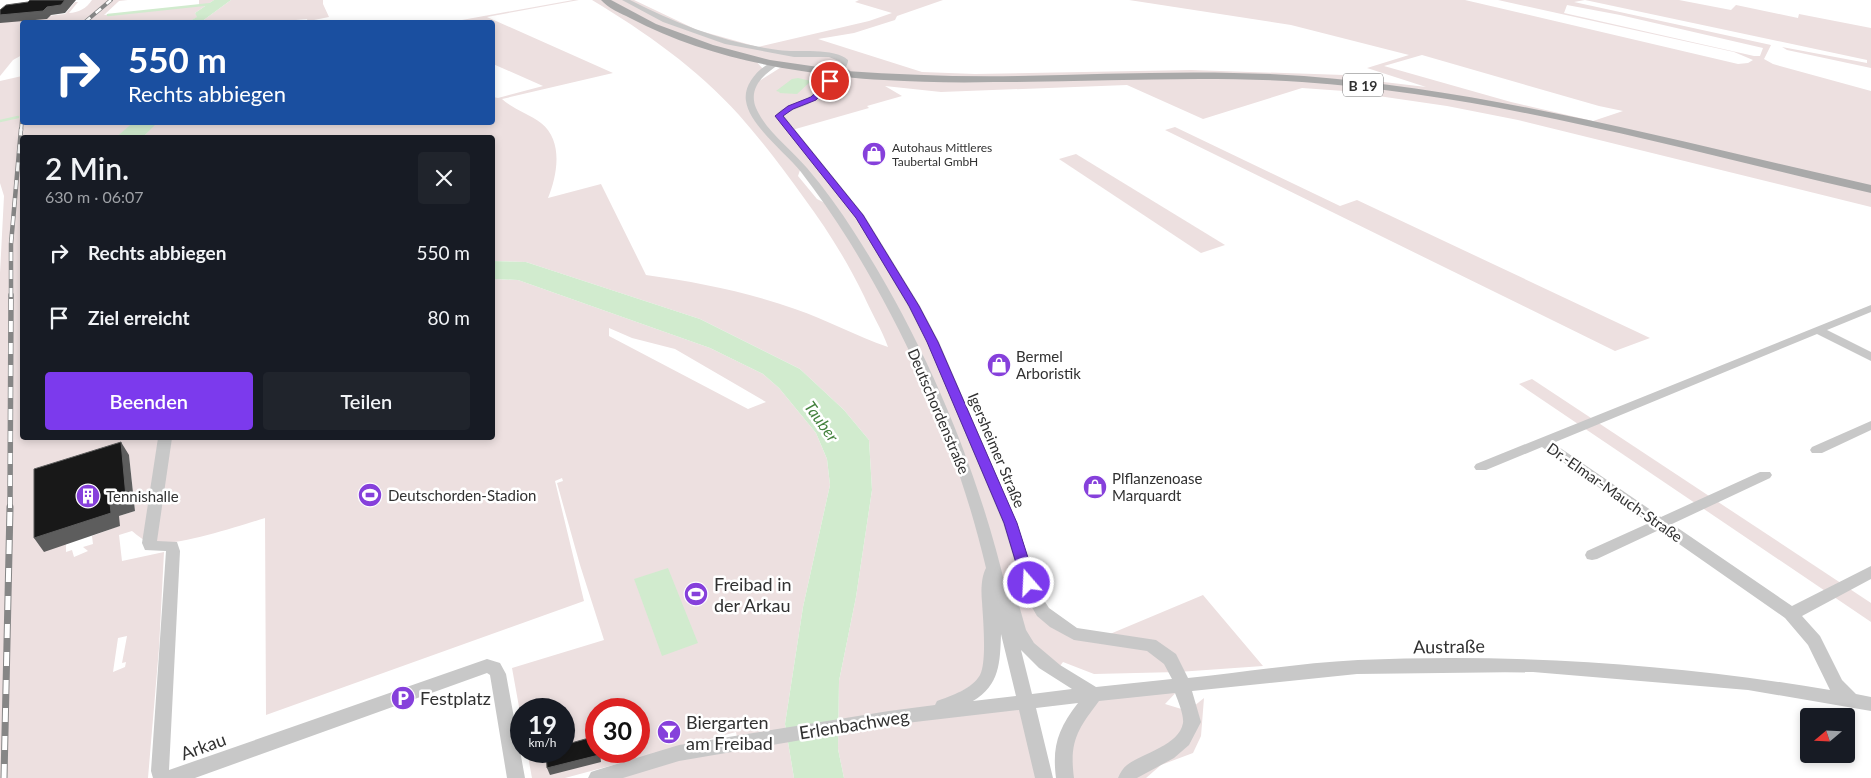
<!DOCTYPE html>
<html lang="de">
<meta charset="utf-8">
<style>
body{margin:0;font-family:Lato,sans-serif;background:#20242c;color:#f1f3f6;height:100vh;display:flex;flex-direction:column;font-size:19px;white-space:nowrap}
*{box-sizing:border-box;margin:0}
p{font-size:16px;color:#9ea1a6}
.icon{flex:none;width:28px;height:28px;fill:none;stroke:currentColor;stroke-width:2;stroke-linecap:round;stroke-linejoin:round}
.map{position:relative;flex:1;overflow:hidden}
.panel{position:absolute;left:20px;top:135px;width:475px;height:305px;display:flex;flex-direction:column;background:#171b24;border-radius:5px;box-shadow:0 2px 8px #0003}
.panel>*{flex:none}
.guide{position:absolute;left:20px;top:20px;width:475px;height:105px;border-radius:5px;box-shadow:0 2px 8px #0003;background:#1a4fa0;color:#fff;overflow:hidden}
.needle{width:32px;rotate:251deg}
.controls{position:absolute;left:1800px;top:708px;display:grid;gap:10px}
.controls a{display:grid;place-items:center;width:55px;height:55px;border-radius:5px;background:#171b24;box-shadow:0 2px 8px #0003;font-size:25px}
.speed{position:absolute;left:510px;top:698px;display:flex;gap:10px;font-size:25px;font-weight:700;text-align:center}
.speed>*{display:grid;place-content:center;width:65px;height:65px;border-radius:50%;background:#171b24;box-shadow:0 2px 8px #0003;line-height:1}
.speed small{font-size:12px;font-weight:400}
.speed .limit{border:8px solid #d22;background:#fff;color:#111}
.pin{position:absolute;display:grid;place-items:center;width:42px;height:42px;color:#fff;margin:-21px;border:2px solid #fff;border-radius:50%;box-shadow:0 1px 5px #0007}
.me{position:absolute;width:55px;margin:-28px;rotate:341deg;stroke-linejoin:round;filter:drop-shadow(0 0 4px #0008)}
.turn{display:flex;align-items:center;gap:18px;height:105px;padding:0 25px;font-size:22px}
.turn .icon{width:65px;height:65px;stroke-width:2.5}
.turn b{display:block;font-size:35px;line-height:42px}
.round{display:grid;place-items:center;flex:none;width:52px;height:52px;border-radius:5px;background:#20242c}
.headline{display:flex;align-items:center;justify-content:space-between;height:85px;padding:0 25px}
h1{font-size:30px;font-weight:600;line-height:38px}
.action{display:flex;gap:10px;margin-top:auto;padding:10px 25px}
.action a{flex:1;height:58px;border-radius:5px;background:#7c3aed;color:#fff;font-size:20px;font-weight:600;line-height:58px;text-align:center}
.action a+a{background:#20242c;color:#f1f3f6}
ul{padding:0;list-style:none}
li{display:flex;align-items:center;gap:15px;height:65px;padding:0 25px}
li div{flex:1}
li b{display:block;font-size:19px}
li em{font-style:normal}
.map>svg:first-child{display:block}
.green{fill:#ede0e0;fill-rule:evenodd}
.water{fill:#d1ebce}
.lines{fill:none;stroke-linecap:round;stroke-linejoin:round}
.stream{stroke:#d1ebce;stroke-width:2.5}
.minor{fill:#c8c8c8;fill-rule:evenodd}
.major{fill:#a9a9a9;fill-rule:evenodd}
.rail-far3-casing{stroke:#868686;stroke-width:4}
.rail-far2-casing{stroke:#868686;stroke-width:4.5}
.rail-far1-casing{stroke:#868686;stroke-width:5.5}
.rail-casing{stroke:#868686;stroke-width:7}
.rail-far3{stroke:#fff;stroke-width:2.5;stroke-dasharray:7;stroke-linecap:butt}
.rail-far2{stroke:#fff;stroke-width:3;stroke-dasharray:9;stroke-linecap:butt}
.rail-far1{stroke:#fff;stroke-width:4;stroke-dasharray:11;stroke-linecap:butt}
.rail{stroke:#fff;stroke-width:5;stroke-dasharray:14;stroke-linecap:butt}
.major-bridge{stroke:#a9a9a9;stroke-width:10}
.shaded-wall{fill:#5d5d5d}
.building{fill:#181818;stroke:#5d5d5d}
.route{fill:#7c3aed;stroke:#51269a}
.labels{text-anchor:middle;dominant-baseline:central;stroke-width:5;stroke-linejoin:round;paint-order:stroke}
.far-poi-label{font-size:12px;fill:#313131;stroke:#fff;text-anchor:start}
.shield{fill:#fff;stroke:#6f6f6f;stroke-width:1}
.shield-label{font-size:14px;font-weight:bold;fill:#313131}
.poi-label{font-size:15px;fill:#313131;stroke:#fff;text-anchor:start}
.street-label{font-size:15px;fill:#313131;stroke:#fff}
.water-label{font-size:16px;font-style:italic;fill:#44823e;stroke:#fff}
.near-poi-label{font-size:18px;fill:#313131;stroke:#fff;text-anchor:start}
.near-street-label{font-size:18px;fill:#313131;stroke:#fff}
</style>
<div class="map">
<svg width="1871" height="778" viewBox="0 0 1871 778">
<rect width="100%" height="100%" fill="#fff"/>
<g class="green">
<path d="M92,0H128L119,1L104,15L199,5V0H214L195,13L198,17L188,22H22V55L13,60L0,76V21L65,14L75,2H78L69,13C78,13 87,8 92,0Z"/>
<polygon points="231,0 323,0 323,4 329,17 314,20 314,22 308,22 307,19 273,22 201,22"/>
<path d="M573,0H579L487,17L613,73L502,99C513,109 529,114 541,123C564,141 557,176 548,198L601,184L646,275C697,282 747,292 795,309C827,320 856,336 888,347C882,330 871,312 864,296C847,261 827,229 804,198C784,170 762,141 739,115C697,68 645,32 592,0H634L697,30L758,47L869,21L892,13L855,2L859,0H943L897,16L895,20L854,33L818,39L922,72L975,74L1191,70L1344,75L1350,78L1426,87L1367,68L1409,55L1291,25L1129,0H1465L1738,64L1748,63L1753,60L1734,52L1498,0H1679L1731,10L1736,5L1798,18L1799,14L1871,28V68L1787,50L1782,47L1867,63V60L1585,0L1574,2L1771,45L1764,59L1773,64L1871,91V207L1518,120L1447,106L1344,91L1302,88L1203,119L1127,85L941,92L885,86L902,96L867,106L869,108L792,130L860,217L914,306L1043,612L1098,639L1203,595L1263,666L1178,672L1094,674L1063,662L1057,670L1021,637L1006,589L989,674L929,712L1026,701L1044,778H844L838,749L839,681L856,597L872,490L869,440L844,410L800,369L700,319L526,262L493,261L492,138L143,137L157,122H492L493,97L498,98L543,86L493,64L492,22H451ZM1567,5L1620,15L1763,48L1760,56H1754L1564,13ZM1422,55L1599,106L1623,111L1593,121L1511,102L1384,66ZM755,60L783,66L753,85L763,69ZM801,167L829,205L817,199L798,176Z"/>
<path d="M22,76V122L134,123L116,137L22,138V438H492L493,279L518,280L710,348L763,374L779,388L816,433L827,459L830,485L803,607L785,724L794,778H597L738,742L736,732L565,778H532L527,751H564V709H521V718L512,668L604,640L580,565L557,483L563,481L562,478L555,481L584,601L266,715L265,518C242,525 168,550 148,542C143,540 137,535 132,531L119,535L122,561L164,552L159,648L148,778H0V273L4,196L0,183V81ZM609,328L632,338L675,349L766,402L748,409L609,336ZM129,455L135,511L119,516V526L92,536L93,544L83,547L88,551L74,557L72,550L66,552V544L44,551ZM127,636L122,663L126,662L125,667L113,672L118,638ZM596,709H639V751H596Z"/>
<polygon points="1175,127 1340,206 1357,200 1650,338 1615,351 1165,130"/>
<polygon points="1076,154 1225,245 1201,253 1059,159"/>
<polygon points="1532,379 1871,603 1871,622 1519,384"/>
<polygon points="1183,685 1165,704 1188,711 1204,698 1201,736 1193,753 1161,765 1146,778 1065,778 1065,735 1094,694"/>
</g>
<g class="water">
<polygon points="214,0 231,0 201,22 188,22 197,17 195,13"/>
<polygon points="798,78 811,81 797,94 779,93 780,92 776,91 792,79"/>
<polygon points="134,122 157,123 143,137 116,137"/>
<polygon points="492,261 526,262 700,319 800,369 844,410 869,440 872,490 856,597 839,681 838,749 844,778 794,778 785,724 803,607 830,485 827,459 816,433 779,388 763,374 710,348 518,280 493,279"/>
<polygon points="668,568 698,643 662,656 634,579"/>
</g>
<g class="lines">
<g class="stream">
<polyline points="108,15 212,4"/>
<polyline points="0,121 18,117"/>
</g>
<g class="minor">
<path d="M622,0H630C677,24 725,43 778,50C798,53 834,47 848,60C849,70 822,97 812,102C803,108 792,108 784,116L864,215L920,306L939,342L1017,523L1040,594L1049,608L1077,628L1156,640L1176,654L1188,678C1244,672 1301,663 1358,660C1515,653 1675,664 1830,690L1808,645L1785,618L1659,530L1597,559L1592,560L1587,559L1585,555L1587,551L1649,523L1542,447L1486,470H1476L1474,467L1476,464L1871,305V312L1827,330L1871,352V361L1817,334L1553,443L1661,517L1760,472H1770L1772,475L1770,478L1672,524L1792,606L1871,566V579L1802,616L1820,636L1842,680L1856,694L1871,697V711L1748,690L1533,672L1357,674L1192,691L1201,722L1189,745L1174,758L1137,778H1118C1120,773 1123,768 1127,765C1142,753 1179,746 1183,723C1184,715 1178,701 1175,693L1099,701C1078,729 1069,741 1074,778H1056C1052,746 1058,729 1078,703L1036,708L1053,778H1035L1019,710L889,725L679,761L623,778H588L591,772L597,770L679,745L889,711L935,705L937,701C951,696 972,689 980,675C987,662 983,618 982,602C981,592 981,577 986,568C959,453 911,341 849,241C834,217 818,194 801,172C786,153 749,125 746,101C743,84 760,66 775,61L779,63L778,65C763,75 748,88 756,108C766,131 791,149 807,168C824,188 840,210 854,232C925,342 977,465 1007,593L1014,594L1017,598L1026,630L1034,643L1060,665L1096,687L1172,679L1164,664L1147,651L1074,640L1050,627L1037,616L1025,595L1003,523L927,342L908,306L856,218L775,116C783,105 794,106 805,99C816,94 837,73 841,62L829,57H794L725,44L663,22ZM1001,634L1016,696L973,701C1000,685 1000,662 1001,634ZM1021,650L1039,668L1072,689L1032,694Z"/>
<polygon points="1871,421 1871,430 1822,453 1812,453 1810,450 1812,447"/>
<polygon points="158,438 172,438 157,541 177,542 180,551 169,770 487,659 500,663 506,674 525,778 507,778 490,675 487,673 195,778 153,778 151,771 166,551 145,550 142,543"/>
</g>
<g class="major">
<path d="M601,0H611L656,24L713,45L770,60L832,69L837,72L832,75C762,67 693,51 630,18C620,13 608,8 601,0Z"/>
<path d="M846,71C903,75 960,77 1018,76C1113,74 1209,69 1304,76C1496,91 1684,143 1871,185V193C1683,150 1495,95 1302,82C1199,75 1097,82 994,82C957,83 920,82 884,80C870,79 856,79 842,76L841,74L842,72Z"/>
</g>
<g class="rail-far3-casing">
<g id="rail-far3">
<polyline points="85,22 111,0"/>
<polyline points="21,131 22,119"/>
</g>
</g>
<g class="rail-far2-casing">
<polyline id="rail-far2" points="11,297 11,244 21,129"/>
</g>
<g class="rail-far1-casing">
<polyline id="rail-far1" points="10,508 11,295"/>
</g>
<g class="rail-casing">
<polyline id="rail" points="4,778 10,507"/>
</g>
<use href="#rail-far3" class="rail-far3"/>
<use href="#rail-far2" class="rail-far2"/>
<use href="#rail-far1" class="rail-far1"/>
<use href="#rail" class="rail"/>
<polyline class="major-bridge" points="832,72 846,74"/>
</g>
<g class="shaded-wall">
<polygon points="65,0 76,0 65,13 51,15 47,19 0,23 0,15 47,7"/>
<polygon points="121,442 129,455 135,511 119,516 120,526 44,552 34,538 110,503"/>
<polygon points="598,751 600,751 601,762 550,775 547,768"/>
</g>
<g class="building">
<polygon points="30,0 65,0 61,5 47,7 43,11 0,15 0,10 6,5 28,2"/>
<polygon points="121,442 126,497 110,503 111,513 34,538 34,469"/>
<polygon points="596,736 596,751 598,751 599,755 547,768 546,751 564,751 564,742 564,745"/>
</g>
<polygon class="route" points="830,79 833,81 816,100 793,109 783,116 863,215 919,306 938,342 1017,523 1036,583 1034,587 1029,589 1024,587 1022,583 1004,523 927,342 909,306 856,218 775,116 788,106 811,97"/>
<defs>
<g id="shop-disc" transform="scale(1.25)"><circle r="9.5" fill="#8640db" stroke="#fff"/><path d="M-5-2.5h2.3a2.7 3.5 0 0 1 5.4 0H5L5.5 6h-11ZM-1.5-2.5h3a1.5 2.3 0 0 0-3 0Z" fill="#fff"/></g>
<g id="stadium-disc" transform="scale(1.25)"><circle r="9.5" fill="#8640db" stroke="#fff"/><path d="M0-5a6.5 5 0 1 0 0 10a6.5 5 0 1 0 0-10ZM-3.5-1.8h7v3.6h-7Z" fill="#fff"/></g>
<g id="building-disc" transform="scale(1.25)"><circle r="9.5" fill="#8640db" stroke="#fff"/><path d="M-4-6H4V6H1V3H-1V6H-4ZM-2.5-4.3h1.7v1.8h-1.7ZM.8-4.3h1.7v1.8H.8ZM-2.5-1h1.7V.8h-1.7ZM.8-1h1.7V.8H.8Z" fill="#fff"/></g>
<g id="parking-disc" transform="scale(1.25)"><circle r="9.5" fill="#8640db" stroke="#fff"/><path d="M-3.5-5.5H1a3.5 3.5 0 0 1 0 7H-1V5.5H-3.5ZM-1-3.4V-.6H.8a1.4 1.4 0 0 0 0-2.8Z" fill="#fff"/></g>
<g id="bar-disc" transform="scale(1.25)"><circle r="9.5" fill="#8640db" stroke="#fff"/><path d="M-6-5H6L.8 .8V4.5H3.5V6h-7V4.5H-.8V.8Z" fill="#fff"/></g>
</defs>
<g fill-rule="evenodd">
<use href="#shop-disc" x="874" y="154"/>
<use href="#shop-disc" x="999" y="365"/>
<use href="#shop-disc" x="1095" y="487"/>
<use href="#stadium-disc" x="370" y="495"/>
<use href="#building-disc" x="88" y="496"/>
<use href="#stadium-disc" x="696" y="594"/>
<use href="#parking-disc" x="403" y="698"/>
<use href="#bar-disc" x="669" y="732"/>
</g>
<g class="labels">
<g class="far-poi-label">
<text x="892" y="147">Autohaus Mittleres<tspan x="892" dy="14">Taubertal GmbH</tspan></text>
</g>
<rect class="shield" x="1343" y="73.5" width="40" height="23" rx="4"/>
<g class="shield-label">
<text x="1363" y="85">B 19</text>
</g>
<g class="poi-label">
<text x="1016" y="356">Bermel<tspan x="1016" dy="17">Arboristik</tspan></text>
<text x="1112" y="478">Plflanzenoase<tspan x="1112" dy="17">Marquardt</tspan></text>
<text x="388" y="495">Deutschorden-Stadion</text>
<text x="106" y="496">Tennishalle</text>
</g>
<g class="street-label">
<text transform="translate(939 411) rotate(67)">Deutschordenstraße</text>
<text transform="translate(997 450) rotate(67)">Igersheimer Straße</text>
<text transform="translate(1615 492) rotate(35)">Dr.-Elmar-Mauch-Straße</text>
</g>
<g class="water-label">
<text transform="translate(822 421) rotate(54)">Tauber</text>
</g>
<g class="near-poi-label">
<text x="714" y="584">Freibad in<tspan x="714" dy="21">der Arkau</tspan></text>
<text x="420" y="698">Festplatz</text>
<text x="686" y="722">Biergarten<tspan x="686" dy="21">am Freibad</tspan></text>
</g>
<g class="near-street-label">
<text transform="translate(1449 646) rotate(-1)">Austraße</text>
<text transform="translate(854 724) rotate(-9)">Erlenbachweg</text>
<text transform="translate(203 746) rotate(-20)">Arkau</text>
</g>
</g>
</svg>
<div class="controls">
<a><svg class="needle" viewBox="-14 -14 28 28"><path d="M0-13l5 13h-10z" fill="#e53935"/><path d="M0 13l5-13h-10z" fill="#9ea1a6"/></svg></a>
</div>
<div class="speed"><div>19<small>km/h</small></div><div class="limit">30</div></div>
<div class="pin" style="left:830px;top:81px;background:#d93025"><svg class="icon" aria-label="arrive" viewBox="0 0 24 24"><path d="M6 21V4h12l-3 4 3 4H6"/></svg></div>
<svg class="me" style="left:1029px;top:583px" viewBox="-20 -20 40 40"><circle r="17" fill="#7c3aed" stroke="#fff" stroke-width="3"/><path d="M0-11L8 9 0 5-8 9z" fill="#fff"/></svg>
<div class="guide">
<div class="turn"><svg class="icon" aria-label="right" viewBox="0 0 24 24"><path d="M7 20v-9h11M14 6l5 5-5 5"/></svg><div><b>550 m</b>Rechts abbiegen</div></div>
</div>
<section class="panel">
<div class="headline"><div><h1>2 Min.</h1><p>630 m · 06:07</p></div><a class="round"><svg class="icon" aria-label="close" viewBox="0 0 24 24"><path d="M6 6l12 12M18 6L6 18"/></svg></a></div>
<ul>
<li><svg class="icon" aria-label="right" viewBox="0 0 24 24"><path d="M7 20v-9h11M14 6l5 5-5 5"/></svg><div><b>Rechts abbiegen</b></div><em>550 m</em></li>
<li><svg class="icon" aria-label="arrive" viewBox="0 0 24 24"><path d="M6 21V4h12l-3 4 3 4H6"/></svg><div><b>Ziel erreicht</b></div><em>80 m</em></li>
</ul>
<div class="action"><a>Beenden</a><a>Teilen</a></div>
</section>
</div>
